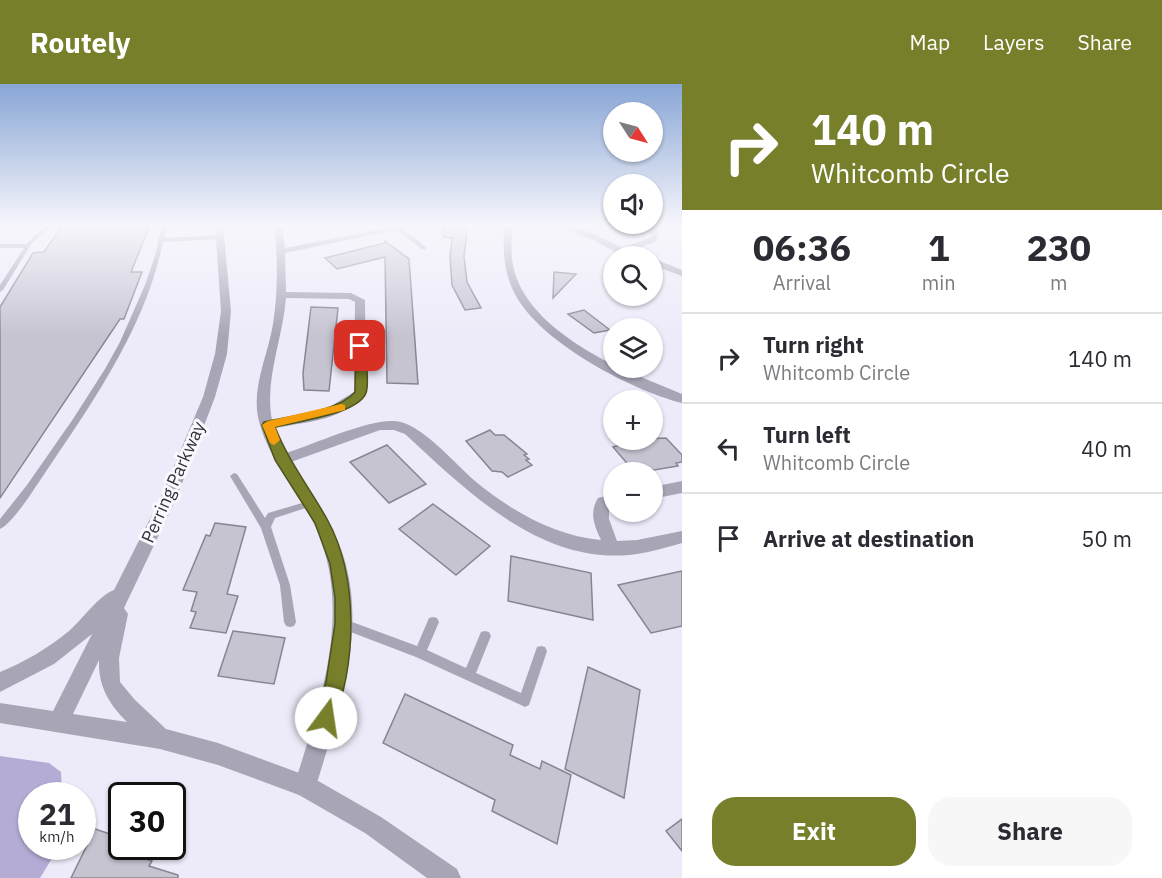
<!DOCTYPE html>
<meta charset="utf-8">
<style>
body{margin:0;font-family:"IBM Plex Sans",sans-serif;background:#f7f7f7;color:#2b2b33;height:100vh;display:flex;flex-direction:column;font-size:22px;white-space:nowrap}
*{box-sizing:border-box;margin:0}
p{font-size:20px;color:#7c7c81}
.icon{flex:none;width:33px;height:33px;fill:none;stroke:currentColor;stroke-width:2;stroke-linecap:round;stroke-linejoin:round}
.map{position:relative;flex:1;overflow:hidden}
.side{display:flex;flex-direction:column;background:#fff;width:480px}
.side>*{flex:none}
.hud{background:#787f2a;color:#fff;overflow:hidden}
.needle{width:39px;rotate:126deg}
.controls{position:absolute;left:603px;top:18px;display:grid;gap:12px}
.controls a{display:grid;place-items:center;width:60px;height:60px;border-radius:50%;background:#fff;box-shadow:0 2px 4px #0004;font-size:30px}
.speed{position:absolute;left:18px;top:698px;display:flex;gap:12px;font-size:30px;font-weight:700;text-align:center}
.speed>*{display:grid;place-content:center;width:78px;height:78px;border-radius:50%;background:#fff;box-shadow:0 2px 4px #0004;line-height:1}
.speed small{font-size:15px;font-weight:400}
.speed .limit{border:3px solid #111;border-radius:9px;background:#fff;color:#111}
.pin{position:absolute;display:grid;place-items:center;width:51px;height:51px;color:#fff;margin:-26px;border-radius:12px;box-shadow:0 3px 9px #0006}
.me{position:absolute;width:66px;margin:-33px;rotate:14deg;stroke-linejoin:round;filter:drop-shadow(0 0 4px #0008)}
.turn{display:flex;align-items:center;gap:21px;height:126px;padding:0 30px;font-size:27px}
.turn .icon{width:78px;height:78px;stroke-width:2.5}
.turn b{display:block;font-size:42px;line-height:51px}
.eta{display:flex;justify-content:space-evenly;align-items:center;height:102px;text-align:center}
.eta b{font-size:36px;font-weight:800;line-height:42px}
.action{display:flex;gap:12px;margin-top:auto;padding:12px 30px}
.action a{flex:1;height:69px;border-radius:24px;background:#787f2a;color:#fff;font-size:24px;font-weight:800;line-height:69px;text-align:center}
.action a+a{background:#f7f7f7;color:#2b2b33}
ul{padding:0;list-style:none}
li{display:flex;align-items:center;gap:18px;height:90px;padding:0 30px;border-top:2px solid #e1e1e2}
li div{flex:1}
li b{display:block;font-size:22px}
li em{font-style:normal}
header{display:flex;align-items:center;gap:36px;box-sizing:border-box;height:84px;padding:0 30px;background:#787f2a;color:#fff}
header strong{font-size:28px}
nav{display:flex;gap:33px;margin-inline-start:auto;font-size:21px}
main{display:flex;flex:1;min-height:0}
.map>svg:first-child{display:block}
.forest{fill:#b5acd6}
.building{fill:#c7c4d2;stroke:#888592;stroke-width:1.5}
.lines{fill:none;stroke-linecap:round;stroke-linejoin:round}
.service{fill:#a8a5b7;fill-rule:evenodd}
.minor{fill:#a8a5b7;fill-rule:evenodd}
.tertiary{fill:#a8a5b7;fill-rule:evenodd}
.route{fill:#787f2a;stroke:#4e531b;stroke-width:1.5}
.slow{fill:#f59e0b}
.labels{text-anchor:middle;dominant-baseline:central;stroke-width:6;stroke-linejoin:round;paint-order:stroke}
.street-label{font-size:18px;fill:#333237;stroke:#faf9ff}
</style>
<header>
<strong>Routely</strong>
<nav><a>Map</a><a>Layers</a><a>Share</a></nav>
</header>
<main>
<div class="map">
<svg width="682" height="794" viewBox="0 0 682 794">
<rect width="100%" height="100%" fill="#edebf9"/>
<polygon class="forest" points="0,672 49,679 61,688 62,711 32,711 32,762 54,762 51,776 40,794 0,794"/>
<g class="building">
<polygon points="63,141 150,141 131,188 142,188 124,235 120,235 0,414 0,223 33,169 44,168"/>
<polygon points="444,141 468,141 464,172 467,198 481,224 465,226 452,201 450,173 452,154 443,153"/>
<polygon points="385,157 409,175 418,300 387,299 385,173 337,185 325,174 385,159"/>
<polygon points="554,188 576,190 553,214"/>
<polygon points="311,223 338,224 329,307 304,306 303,289"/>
<polygon points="584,226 610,246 594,249 568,230"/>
<polygon points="490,346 495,351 504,351 527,370 524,371 529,375 526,376 532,381 508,393 502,388 492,387 466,357"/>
<polygon points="666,354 682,371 682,378 676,379 678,382 648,387 638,383 631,384 613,363 620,361 618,359 624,358 621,356"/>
<polygon points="387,361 426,400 389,419 350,378"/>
<polygon points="433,420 490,462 456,491 399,445"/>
<polygon points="215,439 246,443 227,510 238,512 226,549 190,544 196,528 191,527 197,508 183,506 206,451 210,452"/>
<polygon points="511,472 591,489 593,536 508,517"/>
<polygon points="682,487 682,542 651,549 618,501"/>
<polygon points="233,547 285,554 274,600 218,592"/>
<polygon points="588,583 640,606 624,714 565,685"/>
<polygon points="405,610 513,661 510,671 540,685 542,677 571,691 557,760 492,727 495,716 383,659"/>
<polygon points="682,735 682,767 666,747"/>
<polygon points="95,745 122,754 122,767 152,777 149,782 178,791 178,794 71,794"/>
</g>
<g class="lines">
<g class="service">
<polygon points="47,141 52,141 32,159 3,206 0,208 0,201 24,164 0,164 0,160 26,160"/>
<path d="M162,141H167L164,154L220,151L223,153L220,155L163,158C145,245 92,319 43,392C34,405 13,439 0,445V435L27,401L73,335L105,285L120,258L145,201L155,172Z"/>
<polygon points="397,144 401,144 426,163 426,165 422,165 397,146"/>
<polygon points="234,389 237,390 265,434 268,429 309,417 312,418 314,420 312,422 275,434 271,443 290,501 296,538 294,542 290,543 286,542 284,538 280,501 261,444 230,392"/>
<polygon points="433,533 437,534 439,538 427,566 466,584 481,548 485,547 489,548 491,552 476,589 521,609 537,563 541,562 545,563 547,567 529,621 525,623 521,621 416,573 340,544 338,540 340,536 344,535 417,562 429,534"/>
</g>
<g class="minor">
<path d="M274,141H282L285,164L404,141H419L285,169L286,208L351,209L365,216L366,309C346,336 306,338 275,344L286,369C314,360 368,335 395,337C420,338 455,380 475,397C510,426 554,452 601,456C594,441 589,429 598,414L614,410V422L609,423V435L617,457L637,456L682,447V459C667,463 652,468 637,470C543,483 469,409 405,350L394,346H380L291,378C311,409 333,438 344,474C367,549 338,630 316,702L313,710L305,713L297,710L294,702C320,618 354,527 315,442C297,404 267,375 258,333C252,302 268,271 273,240C278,207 278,175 274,141ZM286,214L349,215L355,218L354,308L326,325L272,336C264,296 283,254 286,214Z"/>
<path d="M553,141C576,139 601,153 622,164L649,154L651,151L648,141H656L659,151L655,158L628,168L633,172H623L591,155Z"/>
<polygon points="652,174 682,186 682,192 652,181"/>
<polygon points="682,397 682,409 652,415 652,403"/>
</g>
<g class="tertiary">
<path d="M215,141H223L231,227L227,270L215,313L176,415L124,524L128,530L119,574L120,598L135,616L166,645L218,659L313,694L381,733L457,785L461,794H427L365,749L299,711L218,681L160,665L0,639V619L53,627L92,550L54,580L0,608V588C25,578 48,564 69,547C82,536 99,511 114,506L160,415L203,313L215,270L221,227ZM99,576C98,602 109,620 127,638L73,630Z"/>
<path d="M504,141H512C512,152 511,163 512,174C517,225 572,260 614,281V284H619L682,310V319C630,306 533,255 512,204C503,182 503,164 504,141Z"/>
</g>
</g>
<linearGradient id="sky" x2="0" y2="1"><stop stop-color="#88a6d5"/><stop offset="0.56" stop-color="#f7f6fc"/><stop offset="1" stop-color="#f7f6fc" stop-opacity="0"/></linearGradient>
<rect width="682" height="252" fill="url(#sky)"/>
<path class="route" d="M356,260L365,262C365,275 370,298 366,309C358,330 296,338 275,343C289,378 309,403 327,435C359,493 357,580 332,641L326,643L319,641L316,634L326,598L335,540V514L330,480L315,439L275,376L262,341L264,338C289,332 338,328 355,308Z"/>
<polygon class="slow" points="341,320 345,321 345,326 275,343 280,356 274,361 270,359 262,341 268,337"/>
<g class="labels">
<g class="street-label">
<text transform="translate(173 398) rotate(-66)">Perring Parkway</text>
</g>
</g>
</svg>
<div class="controls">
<a><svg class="needle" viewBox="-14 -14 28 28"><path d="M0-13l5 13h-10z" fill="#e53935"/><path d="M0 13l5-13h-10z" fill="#7c7c81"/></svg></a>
<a><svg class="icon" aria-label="sound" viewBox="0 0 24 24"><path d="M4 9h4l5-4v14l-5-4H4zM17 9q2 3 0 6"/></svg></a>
<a><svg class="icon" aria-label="search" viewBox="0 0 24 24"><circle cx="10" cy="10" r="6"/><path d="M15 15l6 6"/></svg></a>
<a><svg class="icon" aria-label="layers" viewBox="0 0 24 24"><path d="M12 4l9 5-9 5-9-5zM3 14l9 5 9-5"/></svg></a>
<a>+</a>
<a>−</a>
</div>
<div class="speed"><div>21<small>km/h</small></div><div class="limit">30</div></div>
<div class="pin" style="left:360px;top:262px;background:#d93025"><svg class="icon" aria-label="arrive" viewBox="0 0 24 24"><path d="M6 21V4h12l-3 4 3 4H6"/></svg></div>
<svg class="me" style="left:326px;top:634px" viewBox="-20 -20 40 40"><circle r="19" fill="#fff"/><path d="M0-13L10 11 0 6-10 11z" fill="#787f2a"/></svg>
</div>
<section class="side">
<div class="hud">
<div class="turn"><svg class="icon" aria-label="right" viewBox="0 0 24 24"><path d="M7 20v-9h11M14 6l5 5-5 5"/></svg><div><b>140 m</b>Whitcomb Circle</div></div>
</div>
<div class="eta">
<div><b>06:36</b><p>Arrival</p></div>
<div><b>1</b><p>min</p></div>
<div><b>230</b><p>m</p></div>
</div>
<ul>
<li><svg class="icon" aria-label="right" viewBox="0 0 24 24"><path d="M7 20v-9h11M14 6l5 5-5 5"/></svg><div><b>Turn right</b><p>Whitcomb Circle</p></div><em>140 m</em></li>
<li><svg class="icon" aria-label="left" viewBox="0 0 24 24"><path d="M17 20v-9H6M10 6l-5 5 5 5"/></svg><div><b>Turn left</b><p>Whitcomb Circle</p></div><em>40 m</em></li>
<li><svg class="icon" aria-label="arrive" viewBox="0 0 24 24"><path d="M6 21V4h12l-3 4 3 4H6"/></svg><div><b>Arrive at destination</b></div><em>50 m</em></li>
</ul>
<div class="action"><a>Exit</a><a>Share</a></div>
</section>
</main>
